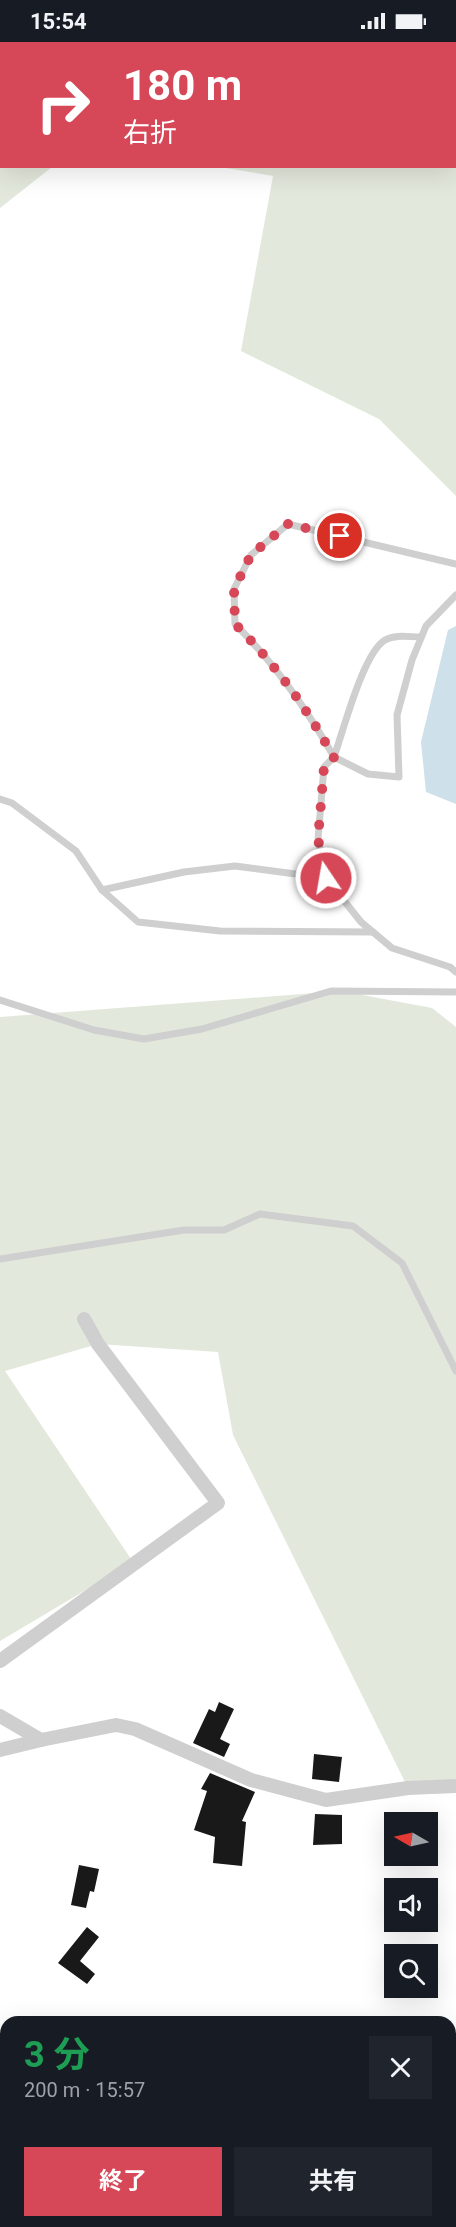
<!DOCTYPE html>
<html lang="ja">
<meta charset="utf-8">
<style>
body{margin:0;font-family:Roboto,"Noto Sans JP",sans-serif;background:#20242c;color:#f1f3f6;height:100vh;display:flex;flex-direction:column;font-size:22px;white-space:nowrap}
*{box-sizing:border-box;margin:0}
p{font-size:20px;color:#9ea1a6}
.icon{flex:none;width:33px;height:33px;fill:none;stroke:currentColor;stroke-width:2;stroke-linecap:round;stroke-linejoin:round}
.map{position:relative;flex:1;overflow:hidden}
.panel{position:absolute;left:0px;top:1974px;width:456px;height:212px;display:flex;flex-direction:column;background:#171b24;border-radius:18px 18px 0 0;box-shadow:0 6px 24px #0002}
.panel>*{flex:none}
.guide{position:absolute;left:0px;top:0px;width:456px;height:126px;box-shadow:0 6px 24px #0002;background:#d64757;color:#fff;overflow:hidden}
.needle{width:39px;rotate:279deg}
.fabs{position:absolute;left:384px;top:1770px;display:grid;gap:12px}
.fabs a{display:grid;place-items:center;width:54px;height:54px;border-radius:0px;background:#171b24;box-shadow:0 6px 24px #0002;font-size:30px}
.pin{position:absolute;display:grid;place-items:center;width:51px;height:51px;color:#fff;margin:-26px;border:3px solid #fff;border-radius:50%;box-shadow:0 2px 6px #0007}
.me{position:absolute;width:66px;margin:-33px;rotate:348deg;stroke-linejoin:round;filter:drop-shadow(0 0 4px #0008)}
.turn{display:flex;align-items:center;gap:21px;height:126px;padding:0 24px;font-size:27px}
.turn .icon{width:78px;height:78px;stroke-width:2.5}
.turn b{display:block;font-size:42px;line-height:51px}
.round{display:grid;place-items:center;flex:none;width:63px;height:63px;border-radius:0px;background:#20242c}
.summary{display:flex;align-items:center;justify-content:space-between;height:102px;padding:0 24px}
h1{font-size:36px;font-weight:700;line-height:45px;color:#1e9e55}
.button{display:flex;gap:12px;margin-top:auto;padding:12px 24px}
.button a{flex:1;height:69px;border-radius:0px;background:#d64757;color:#fff;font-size:24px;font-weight:700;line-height:69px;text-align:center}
.button a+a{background:#20242c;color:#f1f3f6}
.status{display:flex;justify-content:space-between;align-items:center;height:42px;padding:0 30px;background:#171b24;direction:ltr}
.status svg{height:16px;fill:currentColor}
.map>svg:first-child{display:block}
.green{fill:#e3e8dc}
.water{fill:#cee0e9}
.building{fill:#191919}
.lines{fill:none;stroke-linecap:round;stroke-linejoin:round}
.service{stroke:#cfcfcf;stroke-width:7}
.minor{stroke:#cfcfcf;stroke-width:14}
.tertiary{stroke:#cfcfcf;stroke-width:16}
.route{stroke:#d64757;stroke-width:10;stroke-dasharray:0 18}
</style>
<div class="status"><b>15:54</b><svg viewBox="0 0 49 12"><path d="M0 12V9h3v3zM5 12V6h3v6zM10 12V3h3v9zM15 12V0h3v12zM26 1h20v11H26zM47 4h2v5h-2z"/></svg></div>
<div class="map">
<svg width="456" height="2185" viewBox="0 0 456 2185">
<rect width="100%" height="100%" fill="#fff"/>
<g class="green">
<polygon points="0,0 275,0 276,1 2,2 2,124 52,125 0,166"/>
<polygon points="347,0 456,0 456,454 379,377 241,309 273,134 220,125 454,124 454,2"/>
<polygon points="341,949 432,966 456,985 456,1741 408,1746 233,1393 218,1310 98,1302 5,1329 133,1520 0,1599 0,975"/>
<polygon points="0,1993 6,1995 6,2180 66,2180 67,2185 0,2185"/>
</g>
<polygon class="water" points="456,584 456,762 426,750 421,700 448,588"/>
<g class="building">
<polygon points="219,1660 234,1667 220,1697 230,1702 224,1715 193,1701 209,1667 215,1670"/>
<polygon points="314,1712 342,1715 339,1740 312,1737"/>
<polygon points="210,1731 255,1750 242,1779 246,1780 242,1824 213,1821 215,1795 194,1788 207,1749 201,1747"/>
<polygon points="315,1772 342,1773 342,1802 313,1803"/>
<polygon points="79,1823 99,1827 94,1850 90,1849 86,1866 71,1863"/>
<polygon points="87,1885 99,1895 80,1919 95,1932 87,1942 58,1921"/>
</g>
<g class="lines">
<g class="service">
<polyline points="456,553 426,584 412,618 397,673 399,735 368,732 334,715 324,725 318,797 326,836 361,880 392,906 450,925 456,930"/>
<path d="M334,715C306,666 275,622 235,582L234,547L251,513L288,482L456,522"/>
<path d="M334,715C343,690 363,611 385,598C396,592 409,595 421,595"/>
<polyline points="0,757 12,761 76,809 102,848 138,880 220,889 373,890"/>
<polyline points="102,848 184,830 235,824 326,836"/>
<polyline points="0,958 94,988 144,997 202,987 331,949 456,950"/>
<polyline points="0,1217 184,1188 224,1188 260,1172 353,1184 402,1221 456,1329"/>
</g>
<g class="minor">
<polyline points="0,1619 218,1461 98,1302 84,1277"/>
<polyline points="0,1674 41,1698 116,1683 135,1687 251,1738 326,1758 408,1746 456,1744"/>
<polyline points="0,1708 41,1698"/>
<polyline points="0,2043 6,2046"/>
<polyline points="450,2073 456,2075"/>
<polyline points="127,2180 129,2185"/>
</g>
<g class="tertiary">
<polyline points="450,2132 456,2130"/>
<polyline points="289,2185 305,2180"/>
</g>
</g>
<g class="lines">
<path class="route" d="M326,836L318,797L324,725L334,716C307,666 275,622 235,582L234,547L251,513L288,482L340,494"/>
</g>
</svg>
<div class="fabs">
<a><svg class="needle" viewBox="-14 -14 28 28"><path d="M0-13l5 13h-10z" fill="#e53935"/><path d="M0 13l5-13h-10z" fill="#9ea1a6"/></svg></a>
<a><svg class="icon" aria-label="sound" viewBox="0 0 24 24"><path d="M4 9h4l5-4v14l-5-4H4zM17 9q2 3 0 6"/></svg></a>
<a><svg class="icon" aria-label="search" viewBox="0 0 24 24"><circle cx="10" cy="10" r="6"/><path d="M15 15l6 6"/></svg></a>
</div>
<div class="pin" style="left:340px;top:494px;background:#d93025"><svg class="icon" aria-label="arrive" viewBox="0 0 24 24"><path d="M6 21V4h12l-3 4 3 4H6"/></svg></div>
<svg class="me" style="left:326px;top:836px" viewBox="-20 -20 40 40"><circle r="17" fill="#d64757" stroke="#fff" stroke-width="3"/><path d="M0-11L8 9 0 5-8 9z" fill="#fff"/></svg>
<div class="guide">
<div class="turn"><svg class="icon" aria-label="right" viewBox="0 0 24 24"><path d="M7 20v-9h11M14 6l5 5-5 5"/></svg><div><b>180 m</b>右折</div></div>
</div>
<section class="panel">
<div class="summary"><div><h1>3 分</h1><p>200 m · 15:57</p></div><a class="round"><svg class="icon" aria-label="close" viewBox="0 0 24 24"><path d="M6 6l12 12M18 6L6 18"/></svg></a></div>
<div class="button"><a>終了</a><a>共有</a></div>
</section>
</div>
